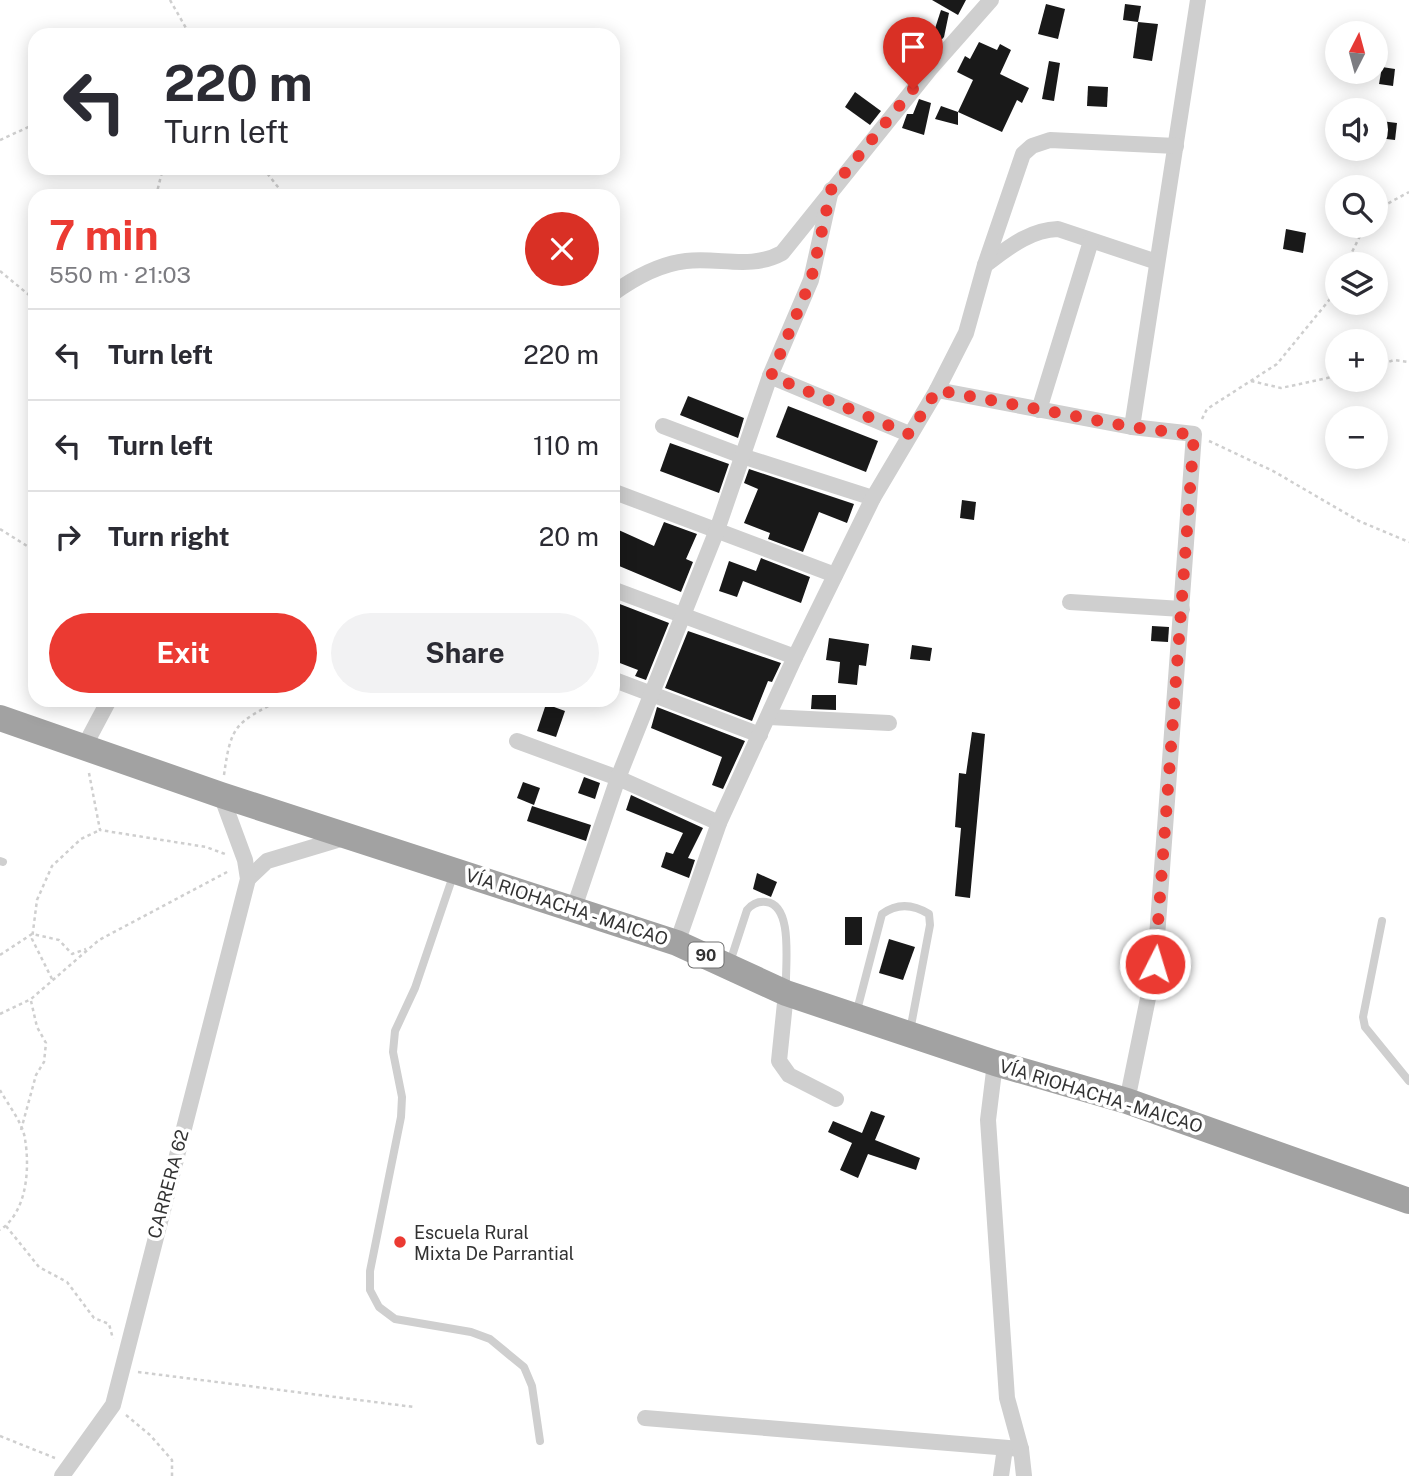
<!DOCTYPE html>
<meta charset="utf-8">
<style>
body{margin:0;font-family:"Public Sans",sans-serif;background:#f2f2f3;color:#2b2b33;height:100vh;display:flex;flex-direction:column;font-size:26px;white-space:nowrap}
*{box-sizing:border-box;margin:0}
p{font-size:23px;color:#7c7c81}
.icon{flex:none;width:38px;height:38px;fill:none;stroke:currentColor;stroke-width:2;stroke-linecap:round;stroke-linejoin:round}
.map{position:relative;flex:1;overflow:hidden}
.drawer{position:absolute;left:28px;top:189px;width:592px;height:518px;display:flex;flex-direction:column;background:#fff;border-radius:21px;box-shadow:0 4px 18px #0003}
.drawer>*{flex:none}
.banner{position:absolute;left:28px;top:28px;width:592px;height:147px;border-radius:21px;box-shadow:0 4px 18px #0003;background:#fff;color:#2b2b33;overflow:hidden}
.needle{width:46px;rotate:6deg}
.controls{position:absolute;left:1325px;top:21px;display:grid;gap:14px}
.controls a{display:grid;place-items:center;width:63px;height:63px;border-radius:50%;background:#fff;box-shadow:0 4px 18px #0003;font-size:35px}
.pin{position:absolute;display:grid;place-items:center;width:60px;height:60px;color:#fff;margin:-72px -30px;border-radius:50% 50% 50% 0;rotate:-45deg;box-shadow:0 0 7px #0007}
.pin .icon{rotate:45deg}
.me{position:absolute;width:77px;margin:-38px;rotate:5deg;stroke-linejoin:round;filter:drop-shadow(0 0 5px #0008)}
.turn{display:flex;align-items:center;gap:24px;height:147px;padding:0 21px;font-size:32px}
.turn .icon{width:91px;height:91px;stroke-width:2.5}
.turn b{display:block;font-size:49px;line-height:60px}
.round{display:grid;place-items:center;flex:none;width:74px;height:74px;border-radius:37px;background:#f2f2f3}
.overview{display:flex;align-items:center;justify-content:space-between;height:119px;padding:0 21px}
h1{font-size:42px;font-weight:700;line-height:52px;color:#eb3a32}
.action{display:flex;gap:14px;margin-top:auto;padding:14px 21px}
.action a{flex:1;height:80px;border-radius:42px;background:#eb3a32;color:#fff;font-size:28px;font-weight:700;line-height:80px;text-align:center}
.action a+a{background:#f2f2f3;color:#2b2b33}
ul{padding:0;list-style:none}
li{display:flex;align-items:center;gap:21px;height:91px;padding:0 21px;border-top:2px solid #e1e1e2}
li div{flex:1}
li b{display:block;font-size:26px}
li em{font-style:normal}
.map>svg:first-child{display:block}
.building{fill:#191919}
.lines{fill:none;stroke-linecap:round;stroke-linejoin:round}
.path{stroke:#cfcfcf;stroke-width:2.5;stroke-dasharray:3.5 3.5;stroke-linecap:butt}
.service{stroke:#cfcfcf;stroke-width:8}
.minor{stroke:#cfcfcf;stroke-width:16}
.trunk{stroke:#a2a2a2;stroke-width:26}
.route{stroke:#eb3a32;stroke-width:12;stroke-dasharray:0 21.6}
.poi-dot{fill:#eb3a32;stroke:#fff;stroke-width:2.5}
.labels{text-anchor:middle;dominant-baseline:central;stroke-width:7;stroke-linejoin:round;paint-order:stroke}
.shield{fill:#fff;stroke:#707070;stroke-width:2}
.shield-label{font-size:16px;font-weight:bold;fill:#323232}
.street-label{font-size:18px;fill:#323232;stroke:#fff}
.poi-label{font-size:18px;fill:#323232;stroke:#fff;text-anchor:start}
</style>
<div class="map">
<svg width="1409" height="1476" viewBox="0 0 1409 1476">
<rect width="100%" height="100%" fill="#fff"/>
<g class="building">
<polygon points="932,0 966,0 958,15"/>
<polygon points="1046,4 1065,9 1058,39 1038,34"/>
<polygon points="1125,4 1141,6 1138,22 1123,20"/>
<polygon points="941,10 949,13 944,37 934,48 929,47"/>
<polygon points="1138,22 1158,24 1152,61 1133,58"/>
<polygon points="979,42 997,50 1000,44 1011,50 1000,74 1029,88 1022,103 1017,100 1002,132 958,112 973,80 957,72 965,56 970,59"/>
<polygon points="1049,61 1060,63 1054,101 1042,99"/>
<polygon points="1382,67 1395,69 1393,86 1379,84"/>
<polygon points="1088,86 1108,87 1107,107 1087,106"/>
<polygon points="855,92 881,111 870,125 845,107"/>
<polygon points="919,99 931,103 924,135 902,128 907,114 913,114"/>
<polygon points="941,106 958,112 958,125 935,119"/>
<polygon points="1381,121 1397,123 1395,140 1378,138"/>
<polygon points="1286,229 1306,233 1303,253 1283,249"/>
<polygon points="688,396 744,418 738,438 680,415"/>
<polygon points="788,406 878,441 866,472 776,437"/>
<polygon points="670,443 729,464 719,493 660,471"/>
<polygon points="749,469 854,504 847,523 819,512 803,552 768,539 770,533 744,523 758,489 744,483"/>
<polygon points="962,500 976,502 974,520 960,518"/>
<polygon points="664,522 697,534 686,559 693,562 681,592 612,563 612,527 654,546"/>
<polygon points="761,558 810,577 801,603 743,581 737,597 719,591 729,561 756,571"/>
<polygon points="612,601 669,623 646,680 635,676 638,670 612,660"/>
<polygon points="1152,626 1169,627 1168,642 1151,641"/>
<polygon points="688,631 781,663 772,682 768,681 752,721 665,688"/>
<polygon points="829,638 869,644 866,666 859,665 857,685 838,683 840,662 826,660"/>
<polygon points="912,645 932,648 930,661 910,659"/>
<polygon points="812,695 836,695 836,710 811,709"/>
<polygon points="546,704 565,711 556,737 537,731"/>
<polygon points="657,707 745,741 723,789 712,785 722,757 651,728"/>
<polygon points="972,732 985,734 970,898 955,896 961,828 955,827 959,773 966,774"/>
<polygon points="584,777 600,783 595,799 578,793"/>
<polygon points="523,782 540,788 534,805 517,798"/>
<polygon points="631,795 703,828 688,858 695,860 689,878 661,867 666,852 673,854 683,833 626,810"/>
<polygon points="532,806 591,825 586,841 527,821"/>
<polygon points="757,873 777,882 771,897 753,889"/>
<rect x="845" y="917" width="17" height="28"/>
<polygon points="889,939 915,947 903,980 879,973"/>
<polygon points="871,1111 885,1116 875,1140 920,1158 916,1170 868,1154 858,1178 840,1170 852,1143 828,1132 833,1121 862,1133"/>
</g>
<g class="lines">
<g class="path">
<polyline points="170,0 186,28"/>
<polyline points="177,35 186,28 187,35"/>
<polyline points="0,140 35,124"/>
<polyline points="263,168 285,196"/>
<polyline points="156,196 163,168"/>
<polyline points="1376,210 1409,192"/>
<polyline points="1346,264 1365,226"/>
<polyline points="0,271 35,300"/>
<polyline points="1376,366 1394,360 1409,362"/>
<polyline points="1251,381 1281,388 1337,376"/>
<polyline points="1202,419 1207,409 1277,364 1330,299 1337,284"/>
<polyline points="1209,441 1273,471 1359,521 1409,542"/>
<polyline points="0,529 35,551"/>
<polyline points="89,773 100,830 206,847 225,854"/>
<path d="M224,775C231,724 236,723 280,700"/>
<polyline points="0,955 32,934 59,940 72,954 86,949"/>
<polyline points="52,979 32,939 37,900 52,866 81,839 100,830"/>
<polyline points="0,1014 31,999 99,940 229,871"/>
<path d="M0,1090C8,1105 23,1123 25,1139C30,1169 27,1212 0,1230"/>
<polyline points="21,1130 36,1075 44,1062 46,1043 37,1027 31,1001"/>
<polyline points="6,1226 39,1267 67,1282 94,1318 109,1324 113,1339"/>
<polyline points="138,1372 414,1407"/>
<polyline points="126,1415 150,1435 172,1460 172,1476"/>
<polyline points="0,1436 55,1458"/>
</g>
<g class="service">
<polyline points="0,861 3,862"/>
<polyline points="453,876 415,988 395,1031 393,1052 402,1097 401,1117 370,1271 370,1290 379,1307 395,1319 471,1332 490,1339 524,1367 532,1386 540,1441"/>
<polyline points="1382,921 1363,1017 1365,1027 1409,1081"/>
<path d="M730,962L747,910C752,904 758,901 766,902C794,905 785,966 786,987"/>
<path d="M856,1014L882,914C897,903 913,904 929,914L930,925L910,1031"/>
</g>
<g class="minor">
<path d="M985,265C1008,248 1029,230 1058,229L1157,262"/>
<path d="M612,294C634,278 659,264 686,261C719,257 751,270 782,253L930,69L991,0"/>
<polyline points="770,376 909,434"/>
<polyline points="937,390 1132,427 1194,434 1155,964 1127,1101"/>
<polyline points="1039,410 1091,241"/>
<polyline points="663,426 745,457 873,498"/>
<polyline points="1132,427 1198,0"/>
<polyline points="612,491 835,575"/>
<polyline points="612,589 795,657"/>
<polyline points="1070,602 1182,609"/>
<polyline points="612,679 760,735"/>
<polyline points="769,717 889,723"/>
<polyline points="517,741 618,778 719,823"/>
<polyline points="84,747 109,700"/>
<polyline points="248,879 267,861 347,837"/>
<polyline points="574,908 618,778 717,530 770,376 811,280 831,190"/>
<polyline points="677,943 719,823 795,657 873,498 937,390 966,333 985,265 1023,154 1032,146 1050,140 1176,146"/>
<polyline points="786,993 779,1061 789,1075 836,1099"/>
<polyline points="995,1063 988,1120 1007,1398 1021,1449 1024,1476"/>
<polyline points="645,1418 1021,1449"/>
<polyline points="62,1476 113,1405 248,879 245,860 221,795"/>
<polyline points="1001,1476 1005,1448"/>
</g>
<polyline class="trunk" points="0,718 221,795 677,943 786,993 995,1063 1127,1101 1409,1201"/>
</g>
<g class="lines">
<polyline class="route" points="913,89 831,190 811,280 771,376 909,434 937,390 1132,427 1194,435 1155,964"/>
</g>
<circle class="poi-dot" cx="400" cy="1242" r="7"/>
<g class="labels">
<rect class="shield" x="688.5" y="942.5" width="35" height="25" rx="5"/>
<g class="shield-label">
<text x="706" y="955">90</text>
</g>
<g class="street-label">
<text transform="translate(567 907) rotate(18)">VÍA RIOHACHA - MAICAO</text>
<text transform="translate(1101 1096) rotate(17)">VÍA RIOHACHA - MAICAO</text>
<text transform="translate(168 1184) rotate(-75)">CARRERA 62</text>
</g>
<g class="poi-label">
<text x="414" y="1232">Escuela Rural<tspan x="414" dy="21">Mixta De Parrantial</tspan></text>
</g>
</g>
</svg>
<div class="controls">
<a><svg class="needle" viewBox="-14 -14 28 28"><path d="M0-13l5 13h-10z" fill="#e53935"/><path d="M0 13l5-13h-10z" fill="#7c7c81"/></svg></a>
<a><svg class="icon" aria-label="sound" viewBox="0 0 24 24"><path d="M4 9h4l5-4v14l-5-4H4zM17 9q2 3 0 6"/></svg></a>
<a><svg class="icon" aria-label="search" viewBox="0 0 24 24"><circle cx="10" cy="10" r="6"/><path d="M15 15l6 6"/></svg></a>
<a><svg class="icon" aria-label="layers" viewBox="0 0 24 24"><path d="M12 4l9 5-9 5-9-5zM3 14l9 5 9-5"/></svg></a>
<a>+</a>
<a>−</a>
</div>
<div class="pin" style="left:913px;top:89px;background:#d93025"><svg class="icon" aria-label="arrive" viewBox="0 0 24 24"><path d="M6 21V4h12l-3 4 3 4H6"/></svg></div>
<svg class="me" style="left:1155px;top:964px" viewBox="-20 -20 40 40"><circle r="17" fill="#eb3a32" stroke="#fff" stroke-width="3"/><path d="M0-11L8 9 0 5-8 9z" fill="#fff"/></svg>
<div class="banner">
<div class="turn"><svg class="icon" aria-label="left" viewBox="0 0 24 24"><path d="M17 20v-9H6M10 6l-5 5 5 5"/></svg><div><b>220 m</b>Turn left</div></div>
</div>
<section class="drawer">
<div class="overview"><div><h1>7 min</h1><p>550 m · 21:03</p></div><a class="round" style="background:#d93025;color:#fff"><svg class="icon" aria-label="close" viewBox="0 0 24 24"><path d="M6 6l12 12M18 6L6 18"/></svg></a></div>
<ul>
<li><svg class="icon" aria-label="left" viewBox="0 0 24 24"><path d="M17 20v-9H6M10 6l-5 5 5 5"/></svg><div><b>Turn left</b></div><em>220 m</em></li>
<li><svg class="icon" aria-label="left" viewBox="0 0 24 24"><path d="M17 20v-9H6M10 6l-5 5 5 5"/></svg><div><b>Turn left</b></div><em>110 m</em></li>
<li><svg class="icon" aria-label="right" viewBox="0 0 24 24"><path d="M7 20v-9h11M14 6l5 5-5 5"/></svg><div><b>Turn right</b></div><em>20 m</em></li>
</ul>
<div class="action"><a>Exit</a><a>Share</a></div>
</section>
</div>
